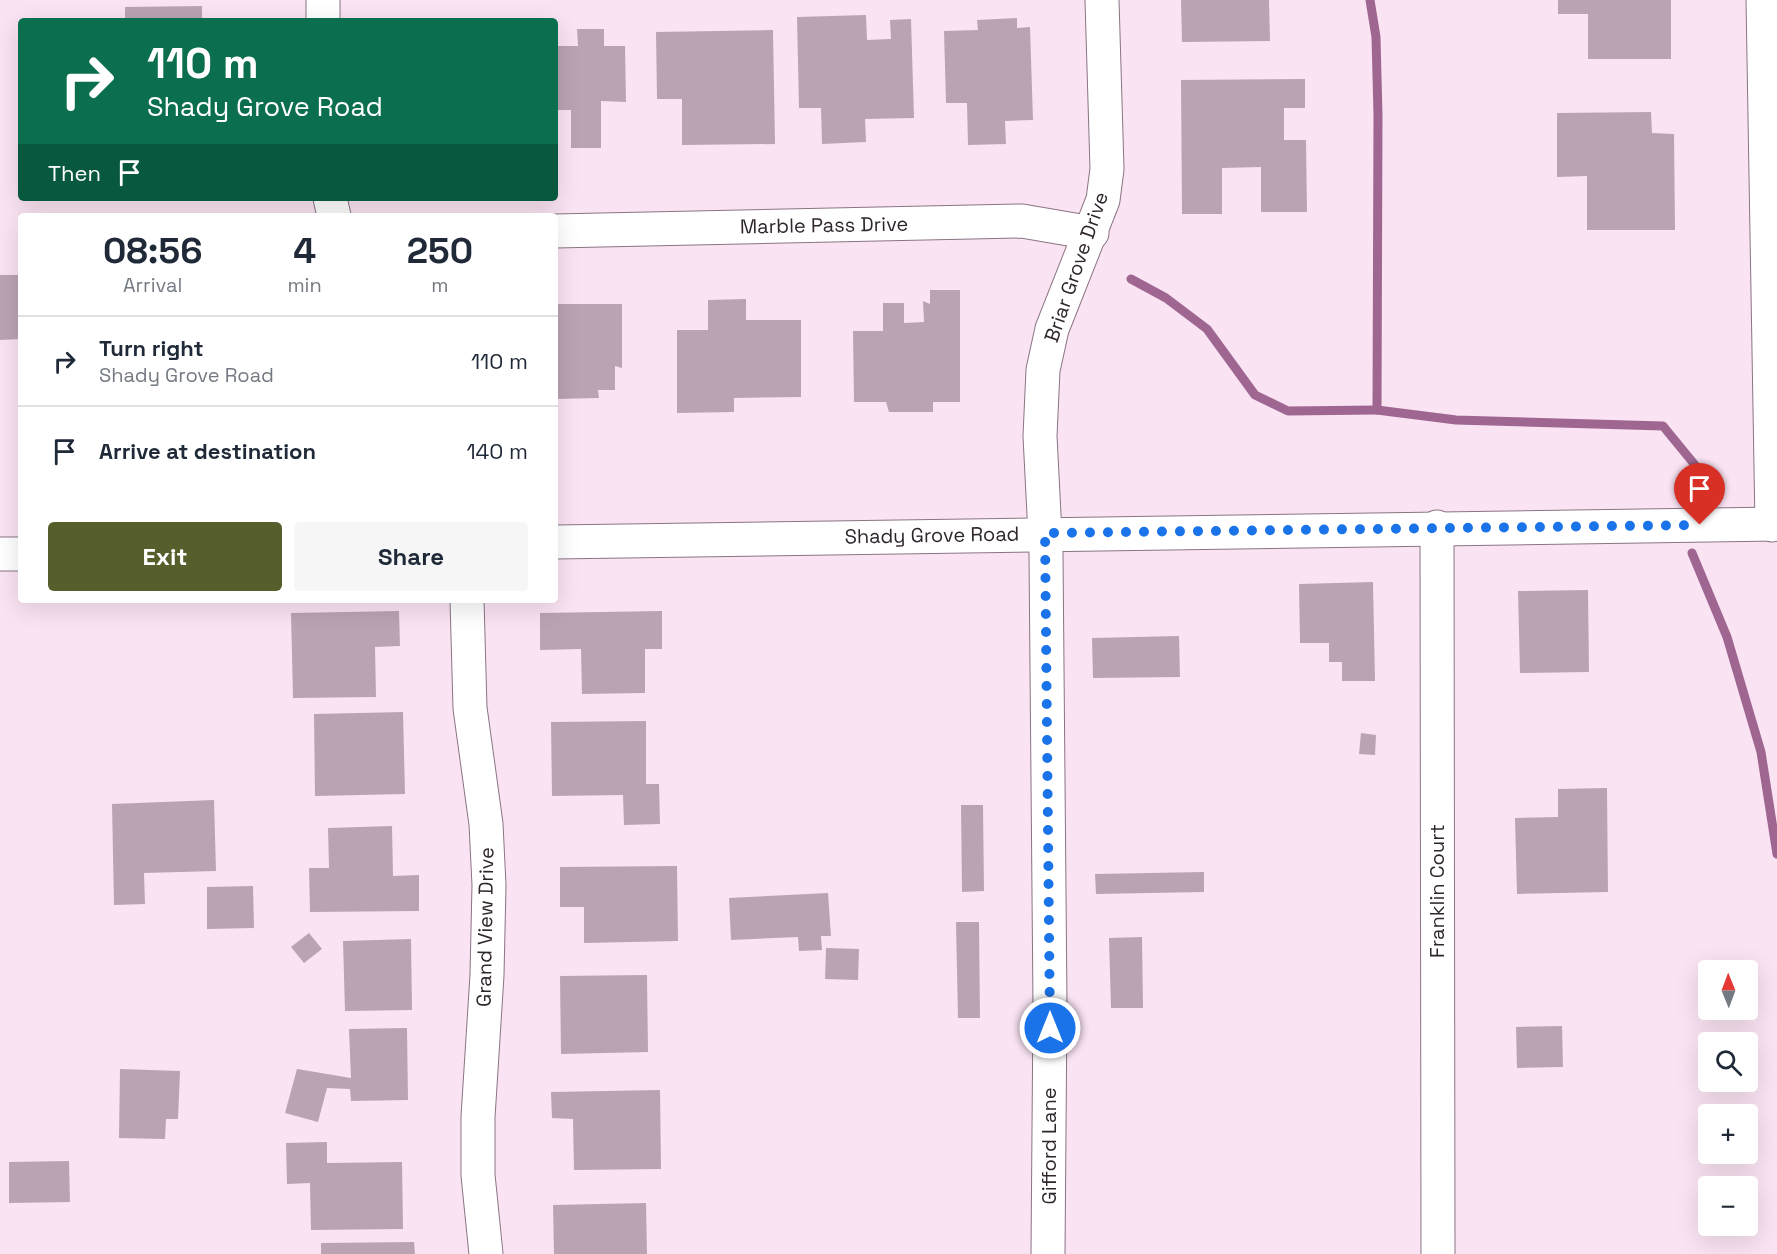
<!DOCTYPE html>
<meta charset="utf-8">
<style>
body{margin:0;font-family:"Space Grotesk",sans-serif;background:#f6f6f7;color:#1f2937;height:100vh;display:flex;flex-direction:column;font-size:22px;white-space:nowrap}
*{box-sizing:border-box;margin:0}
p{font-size:20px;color:#747a83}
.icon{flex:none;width:33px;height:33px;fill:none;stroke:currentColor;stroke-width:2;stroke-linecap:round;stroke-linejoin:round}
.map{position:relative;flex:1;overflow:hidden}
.panel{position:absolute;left:18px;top:213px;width:540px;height:390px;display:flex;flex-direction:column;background:#fff;border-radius:6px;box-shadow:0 6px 24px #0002}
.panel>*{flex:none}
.guide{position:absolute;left:18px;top:18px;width:540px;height:183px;border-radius:6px;box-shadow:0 6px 24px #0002;background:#0b6e4f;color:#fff;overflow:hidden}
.needle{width:39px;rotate:359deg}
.controls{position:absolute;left:1698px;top:960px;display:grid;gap:12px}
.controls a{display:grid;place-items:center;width:60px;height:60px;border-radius:6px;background:#fff;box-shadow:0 6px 24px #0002;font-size:30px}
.pin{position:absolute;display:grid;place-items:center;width:51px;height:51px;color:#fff;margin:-62px -26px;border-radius:50% 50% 50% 0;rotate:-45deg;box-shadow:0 0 6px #0007}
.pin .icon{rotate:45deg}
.me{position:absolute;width:66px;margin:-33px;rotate:0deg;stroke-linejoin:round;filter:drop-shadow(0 0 4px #0008)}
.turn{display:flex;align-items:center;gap:21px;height:126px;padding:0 30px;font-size:27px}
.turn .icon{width:78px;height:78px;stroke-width:2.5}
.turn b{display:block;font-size:42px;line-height:51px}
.then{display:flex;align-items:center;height:57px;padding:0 30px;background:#0003;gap:12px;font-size:22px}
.eta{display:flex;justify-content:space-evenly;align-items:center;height:102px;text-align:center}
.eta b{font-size:36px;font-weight:700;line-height:42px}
.button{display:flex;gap:12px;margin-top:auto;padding:12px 30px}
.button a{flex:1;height:69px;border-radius:6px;background:#565e2c;color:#fff;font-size:24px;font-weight:700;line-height:69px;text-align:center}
.button a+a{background:#f6f6f7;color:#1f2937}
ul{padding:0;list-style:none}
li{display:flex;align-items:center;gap:18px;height:90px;padding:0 30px;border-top:2px solid #e0e1e3}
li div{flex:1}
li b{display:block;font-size:22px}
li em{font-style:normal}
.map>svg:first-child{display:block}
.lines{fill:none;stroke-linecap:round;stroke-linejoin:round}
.stream{stroke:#9f6692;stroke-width:9}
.building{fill:#baa4b4}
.minor-casing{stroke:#8a7584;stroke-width:35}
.minor{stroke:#fff;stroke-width:33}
.route{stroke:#1a73e8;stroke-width:10;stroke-dasharray:0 18}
.labels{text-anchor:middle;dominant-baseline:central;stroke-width:6;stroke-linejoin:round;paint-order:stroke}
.street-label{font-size:20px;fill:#2f262d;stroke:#fff}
</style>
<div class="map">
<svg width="1777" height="1254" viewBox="0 0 1777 1254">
<rect width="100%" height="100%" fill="#fae3f3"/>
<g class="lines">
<g class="stream">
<polyline points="1370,0 1376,37 1378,115 1377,410 1456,420 1663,426 1695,465 1691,496"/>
<polyline points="1131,279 1166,298 1207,329 1255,395 1288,411 1377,410"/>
<polyline points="1692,553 1727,637 1761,752 1777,854"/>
</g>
</g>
<g class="building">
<polygon points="1181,0 1269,0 1270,41 1182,42"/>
<polygon points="1558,0 1671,0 1671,59 1588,59 1588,14 1558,14"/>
<polygon points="202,6 202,21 125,21 125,7"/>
<polygon points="866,15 867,40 891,39 890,20 911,19 914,118 865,119 866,142 822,144 821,108 799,108 797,17"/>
<polygon points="1017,18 1017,28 1030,27 1033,120 1005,121 1006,144 968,145 967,103 946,103 944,31 978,30 977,20"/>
<polygon points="577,29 604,29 604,46 625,46 626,102 601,101 601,148 571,148 571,110 555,110 555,46 578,46"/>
<polygon points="773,30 775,144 682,145 682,99 657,99 656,32"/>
<polygon points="1305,79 1305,108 1284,108 1284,140 1306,140 1307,212 1261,212 1261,167 1222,168 1222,214 1182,214 1181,80"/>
<polygon points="1651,112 1652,133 1674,134 1675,230 1587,230 1587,176 1557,177 1557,113"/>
<polygon points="0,275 21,275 21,339 0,340"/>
<polygon points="930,290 960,290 960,402 933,402 933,412 889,412 886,402 854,402 853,331 883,331 883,303 904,303 904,323 924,322 923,301 930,304"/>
<polygon points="746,299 746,320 801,320 801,397 734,398 734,412 677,413 677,330 708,330 708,300"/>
<polygon points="555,304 622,304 622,368 615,366 615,390 598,390 599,398 555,399"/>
<polygon points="1373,582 1375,681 1342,681 1342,662 1329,662 1329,643 1300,643 1299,584"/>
<polygon points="1588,590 1589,672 1520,673 1518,591"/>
<polygon points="399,611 400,646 375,647 376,697 293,698 291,613"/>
<polygon points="662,611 662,649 645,649 645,693 582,694 581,649 540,650 540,613"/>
<polygon points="1179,636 1180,677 1093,678 1092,638"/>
<polygon points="403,712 405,794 315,796 314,714"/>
<polygon points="646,721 646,784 659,784 660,824 624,825 623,795 552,796 551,722"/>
<polygon points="1361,733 1376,735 1375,755 1359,754"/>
<polygon points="1607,788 1608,892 1517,894 1515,818 1558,817 1558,789"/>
<polygon points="214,800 216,871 144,873 145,904 114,905 112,804"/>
<polygon points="961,805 983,805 984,891 962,892"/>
<polygon points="392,826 393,876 419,875 419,911 310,912 309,868 329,868 328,828"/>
<polygon points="677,866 678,941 584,943 584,907 560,907 560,867"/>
<polygon points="1204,872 1204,892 1096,894 1095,874"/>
<polygon points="253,886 254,928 207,929 207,887"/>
<polygon points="828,893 831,936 821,936 822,950 799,951 798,937 731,940 729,898"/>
<polygon points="956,922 979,922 980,1018 958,1018"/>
<polygon points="309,933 322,949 304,963 291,947"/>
<polygon points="1142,937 1143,1008 1111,1008 1109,938"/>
<polygon points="411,939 412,1010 345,1011 343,941"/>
<polygon points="826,948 859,949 858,980 825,979"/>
<polygon points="647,975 648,1052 561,1054 560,976"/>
<polygon points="1562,1026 1563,1067 1517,1068 1516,1027"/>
<polygon points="407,1028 408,1100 351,1101 350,1089 327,1088 318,1122 285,1113 297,1069 351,1078 349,1029"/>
<polygon points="120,1069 180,1071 178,1119 166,1119 165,1139 119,1138"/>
<polygon points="660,1090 661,1169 574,1170 573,1119 552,1118 551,1092"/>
<polygon points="327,1142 327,1163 402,1162 403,1229 311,1230 310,1183 287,1184 286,1143"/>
<polygon points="69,1161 70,1202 9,1203 9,1162"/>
<polygon points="646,1203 647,1254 554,1254 553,1205"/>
<polygon points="414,1242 415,1254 321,1254 321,1243"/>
</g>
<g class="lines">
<g class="minor-casing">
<g id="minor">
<polyline points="323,0 323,21"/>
<polyline points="1763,0 1772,525"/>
<polyline points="330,198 334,216"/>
<polyline points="555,231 1022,221 1092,233"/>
<polyline points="1437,527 1438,1254"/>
<polyline points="555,542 1777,524"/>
<polyline points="0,554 21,554"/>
<polyline points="467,600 470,708 486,824 489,885 487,975 478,1117 478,1175 486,1254"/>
<polyline points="1048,1254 1050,1006 1046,554 1040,436 1043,370 1052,329 1103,200 1107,169 1102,0"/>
</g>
</g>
<use href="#minor" class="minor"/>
</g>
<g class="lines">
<polyline class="route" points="1050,1028 1045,533 1700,525"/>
</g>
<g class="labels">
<g class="street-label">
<text transform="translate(824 225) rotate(-1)">Marble Pass Drive</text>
<text transform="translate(1076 267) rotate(-71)">Briar Grove Drive</text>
<text transform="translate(932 535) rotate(-1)">Shady Grove Road</text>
<text transform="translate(1437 891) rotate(-90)">Franklin Court</text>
<text transform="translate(485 927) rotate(-89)">Grand View Drive</text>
<text transform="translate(1049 1146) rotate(-90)">Gifford Lane</text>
</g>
</g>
</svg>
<div class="controls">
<a><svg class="needle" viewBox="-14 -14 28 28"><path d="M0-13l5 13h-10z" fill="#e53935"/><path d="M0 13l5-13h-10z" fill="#747a83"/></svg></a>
<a><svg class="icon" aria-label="search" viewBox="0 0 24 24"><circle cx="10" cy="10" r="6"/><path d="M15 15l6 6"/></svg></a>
<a>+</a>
<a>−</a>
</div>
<div class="pin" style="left:1700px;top:525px;background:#d93025"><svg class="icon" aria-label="arrive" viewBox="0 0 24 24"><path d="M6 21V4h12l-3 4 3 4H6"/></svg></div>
<svg class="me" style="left:1050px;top:1028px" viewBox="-20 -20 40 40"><circle r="17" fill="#1a73e8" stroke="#fff" stroke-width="3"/><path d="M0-11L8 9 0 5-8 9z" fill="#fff"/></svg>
<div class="guide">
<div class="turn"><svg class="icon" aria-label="right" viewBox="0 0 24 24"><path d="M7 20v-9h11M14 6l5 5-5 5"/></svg><div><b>110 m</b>Shady Grove Road</div></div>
<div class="then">Then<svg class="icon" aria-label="arrive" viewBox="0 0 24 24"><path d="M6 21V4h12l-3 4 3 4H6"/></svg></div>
</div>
<section class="panel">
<div class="eta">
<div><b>08:56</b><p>Arrival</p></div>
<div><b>4</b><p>min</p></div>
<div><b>250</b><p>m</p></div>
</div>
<ul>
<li><svg class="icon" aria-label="right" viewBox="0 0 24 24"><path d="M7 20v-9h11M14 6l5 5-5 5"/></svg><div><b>Turn right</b><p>Shady Grove Road</p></div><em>110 m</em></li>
<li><svg class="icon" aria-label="arrive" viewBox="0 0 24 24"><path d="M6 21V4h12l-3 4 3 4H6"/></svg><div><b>Arrive at destination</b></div><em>140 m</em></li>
</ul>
<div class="button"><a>Exit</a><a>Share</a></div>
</section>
</div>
